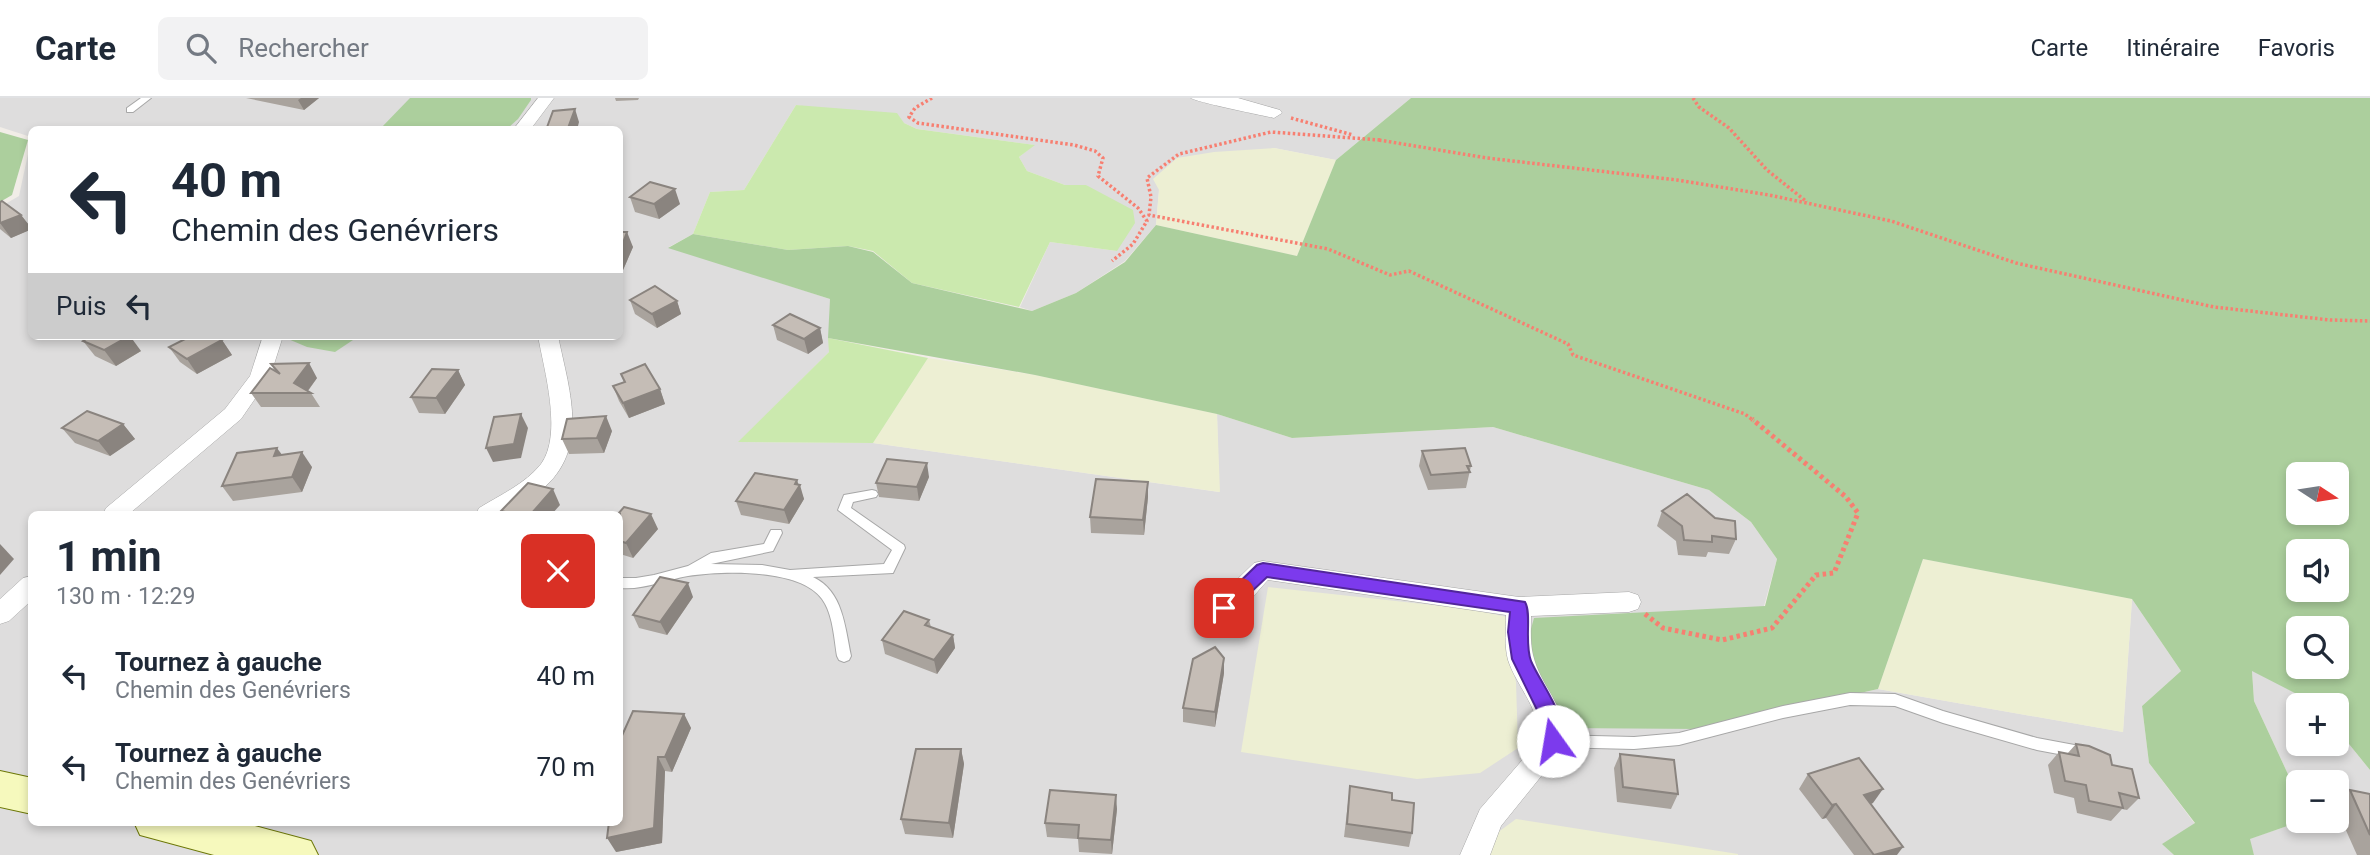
<!DOCTYPE html>
<html lang="fr">
<meta charset="utf-8">
<style>
body{margin:0;font-family:Roboto,sans-serif;background:#f2f2f3;color:#1f2937;height:100vh;display:flex;flex-direction:column;font-size:26px;white-space:nowrap}
*{box-sizing:border-box;margin:0}
p{font-size:23px;color:#747a83}
.icon{flex:none;width:38px;height:38px;fill:none;stroke:currentColor;stroke-width:2;stroke-linecap:round;stroke-linejoin:round}
.map{position:relative;flex:1;overflow:hidden}
.side{position:absolute;left:28px;top:413px;width:595px;height:315px;display:flex;flex-direction:column;background:#fff;border-radius:10px;box-shadow:0 4px 10px #0003}
.side>*{flex:none}
.top-card{position:absolute;left:28px;top:28px;width:595px;height:214px;border-radius:10px;box-shadow:0 4px 10px #0003;background:#fff;color:#1f2937;overflow:hidden}
.needle{width:46px;rotate:102deg}
.tools{position:absolute;left:2286px;top:364px;display:grid;gap:14px}
.tools a{display:grid;place-items:center;width:63px;height:63px;border-radius:10px;background:#fff;box-shadow:0 4px 10px #0003;font-size:35px}
.pin{position:absolute;display:grid;place-items:center;width:60px;height:60px;color:#fff;margin:-30px;border-radius:14px;box-shadow:0 4px 10px #0006}
.me{position:absolute;width:77px;margin:-38px;rotate:347deg;stroke-linejoin:round;filter:drop-shadow(0 0 5px #0008)}
.turn{display:flex;align-items:center;gap:24px;height:147px;padding:0 28px;font-size:32px}
.turn .icon{width:91px;height:91px;stroke-width:2.5}
.turn b{display:block;font-size:49px;line-height:60px}
.then{display:flex;align-items:center;height:66px;padding:0 28px;background:#0003;gap:14px;font-size:26px}
.round{display:grid;place-items:center;flex:none;width:74px;height:74px;border-radius:10px;background:#f2f2f3}
.headline{display:flex;align-items:center;justify-content:space-between;height:119px;padding:0 28px}
h1{font-size:42px;font-weight:700;line-height:52px}
ul{padding:0;list-style:none}
li{display:flex;align-items:center;gap:21px;height:91px;padding:0 28px}
li div{flex:1}
li b{display:block;font-size:26px}
li em{font-style:normal}
header{display:flex;align-items:center;gap:42px;box-sizing:border-box;height:98px;padding:0 35px;background:#fff;border-bottom:2px solid #e0e1e3}
header strong{font-size:33px}
nav{display:flex;gap:38px;margin-inline-start:auto;font-size:24px}
.search{width:490px;height:63px;background:#f2f2f3;display:flex;align-items:center;gap:18px;box-sizing:border-box;padding:0 24px;border-radius:10px;color:#747a83;font-size:26px}
.map>svg:first-child{display:block}
.residential{fill:#dedddd;fill-rule:evenodd}
.farmland{fill:#edefd3}
.grass{fill:#cbe9ae}
.forest{fill:#accf9d;fill-rule:evenodd}
.lines{fill:none;stroke-linecap:round;stroke-linejoin:round}
.lane-casing{stroke:#a7a7a7;stroke-width:2}
.street-casing{stroke:#a7a7a7;stroke-width:1}
.secondary-casing{stroke:#6c7707;stroke-width:2}
.path-far1{stroke:#f77f71;stroke-width:3.5;stroke-dasharray:2.5 2.5;stroke-linecap:butt}
.path{stroke:#f77f71;stroke-width:5;stroke-dasharray:3.5 3.5;stroke-linecap:butt}
.lane{fill:#fff;fill-rule:evenodd}
.street{fill:#fff;fill-rule:evenodd}
.secondary{fill:#f6f9bd;fill-rule:evenodd}
.wall{fill:#a9a39d}
.shaded-wall{fill:#8a847f}
.building{fill:#c5bdb6;stroke:#8a847f;stroke-width:2}
.route{fill:#7c3aed;stroke:#51269a;stroke-width:2}
</style>
<header>
<strong>Carte</strong>
<div class="search"><svg class="icon" aria-label="search" viewBox="0 0 24 24"><circle cx="10" cy="10" r="6"/><path d="M15 15l6 6"/></svg>Rechercher</div>
<nav><a>Carte</a><a>Itinéraire</a><a>Favoris</a></nav>
</header>
<div class="map">
<svg width="2370" height="757" viewBox="0 0 2370 757">
<rect width="100%" height="100%" fill="#f1ede7"/>
<g class="residential">
<path d="M0,0H1411L1336,62L1274,50L1159,92L1156,127L1125,163L1076,195L1032,213L1020,209L1050,144L1117,153L1086,87H1065L1027,73L1019,59L1034,47L917,31L904,25L796,7L744,92L710,94L693,136L669,149L830,201L829,254L739,344L873,345L1219,394L1217,316L1292,340L1493,329L1709,392L1751,424L1777,461L1764,508L1701,631L1878,591L2123,634L2132,501L2181,573L2142,608L2149,665L2195,726L2163,746L2174,757H0V109L19,98L31,42L32,238H620V32H32L31,39L0,29ZM32,416H620V724H32Z"/>
<path d="M2252,572L2318,607H2298V646H2336V630L2370,672V757H2254L2249,741L2293,726V687L2254,603ZM2298,684H2336V723H2298Z"/>
</g>
<g class="farmland">
<polygon points="1274,50 1336,62 1297,158 1156,127 1159,92 1153,81 1177,60 1214,54"/>
<polygon points="928,260 1035,277 1217,316 1220,394 873,345"/>
<polygon points="1923,461 2132,501 2123,634 1878,591"/>
<polygon points="1268,489 1469,511 1507,519 1509,557 1516,584 1518,650 1480,675 1417,681 1241,654"/>
<polygon points="1516,721 1738,756 1738,757 1486,757 1497,735"/>
</g>
<g class="grass">
<polygon points="796,7 897,15 904,25 917,31 1035,47 1019,59 1027,73 1065,87 1086,87 1133,112 1135,125 1117,153 1050,144 1019,209 912,185 873,153 848,148 788,152 693,136 710,94 744,92"/>
<polygon points="828,240 928,260 873,345 738,344 829,254"/>
</g>
<g class="forest">
<polygon points="410,0 531,0 531,2 518,21 507,31 380,31"/>
<path d="M1411,0H2370V672L2336,630V607H2318L2252,573L2254,603L2293,687V726L2250,741L2254,757H2174L2162,746L2195,725L2149,665L2142,608L2181,573L2132,501L1923,461L1878,591L1701,631L1561,630L1530,559L1529,538L1534,520L1765,508L1777,461L1751,424L1709,392L1493,329L1292,340L1217,316L1035,277L828,240L830,201L668,150L693,136L788,152L848,148L873,154L912,185L1032,213L1076,195L1125,164L1156,127L1297,158L1336,62ZM2298,376H2336V415H2298ZM2298,453H2336V492H2298ZM2298,530H2336V569H2298Z"/>
<polygon points="0,34 28,42 12,97 0,104"/>
<polygon points="281,238 359,238 335,254 307,249"/>
</g>
<g class="lines">
<g class="lane-casing">
<g id="lane">
<polygon points="141,0 151,0 133,14 127,14 127,10"/>
<path d="M872,392L876,393L878,396L876,399L853,404L851,410L904,447L905,450L893,475L813,479C843,493 845,529 851,558L849,562L844,564L839,562L837,558C834,540 833,516 822,501C800,470 722,473 688,478C665,482 644,492 620,490V480H636L654,477L688,468L711,455L764,446L771,432H781L782,435L773,453L711,466L762,467L790,472L884,466L892,452L838,412L844,397Z"/>
<polygon points="1850,595 1895,596 1943,613 2037,640 2085,649 2090,650 2092,655 2090,660 2085,661 2037,652 1943,625 1895,608 1850,607 1783,620 1679,647 1634,651 1553,649 1548,647 1546,643 1548,639 1553,637 1634,639 1679,635 1783,608"/>
</g>
</g>
<g class="street-casing">
<g id="street">
<polygon points="538,0 554,0 530,32 513,32"/>
<path d="M1191,0H1238L1280,12L1282,15L1274,20C1261,17 1195,4 1191,0Z"/>
<polygon points="263,238 283,238 270,279 241,321 129,416 103,416 106,410 225,311 250,278"/>
<path d="M538,238H558C570,296 592,356 535,397C511,415 505,416 476,416L479,410C500,397 525,386 541,366C563,336 544,272 538,238Z"/>
<path d="M1263,463L1519,499L1629,494L1638,497L1641,504L1638,511L1629,514L1531,518C1531,531 1530,545 1533,557C1541,591 1571,612 1564,650L1501,728L1490,757H1460L1480,711L1537,645C1544,614 1517,590 1508,562C1504,547 1506,532 1506,517L1268,482C1254,496 1237,524 1215,517L1211,510L1215,503L1254,465Z"/>
<polygon points="32,478 32,502 9,523 0,526 0,501 23,480"/>
</g>
</g>
<g class="secondary-casing">
<g id="secondary">
<polygon points="0,673 32,680 32,716 0,709"/>
<polygon points="134,724 240,724 311,743 318,757 214,757 140,737"/>
</g>
</g>
<g class="path-far1">
<polyline points="932,0 915,10 909,19 918,25 1074,47 1095,53 1103,60 1098,78 1138,110 1147,123 1133,146 1112,163"/>
<polyline points="1693,0 1699,9 1729,30 1767,72 1807,104"/>
<polyline points="1291,20 1353,37"/>
<polyline points="1379,42 1487,60 1677,82 1769,97 1891,123 2016,165 2214,209 2330,222 2370,223"/>
<polyline points="1380,42 1271,34 1179,56 1147,80 1151,99 1149,117 1328,151 1390,177 1409,173 1568,246 1573,257 1745,316 1754,323"/>
</g>
<polyline class="path" points="1645,516 1663,530 1722,542 1772,530 1816,477 1834,475 1858,415 1846,399 1752,321"/>
<use href="#lane" class="lane"/>
<use href="#street" class="street"/>
<use href="#secondary" class="secondary"/>
</g>
<g class="wall">
<polygon points="246,0 319,0 304,12"/>
<polygon points="615,0 639,0 638,2 616,3"/>
<polygon points="630,99 680,106 659,121 635,114"/>
<polygon points="0,104 21,117 32,131 11,140 0,131"/>
<polygon points="620,134 633,149 623,172 620,172"/>
<polygon points="630,202 677,203 681,216 657,230 635,216"/>
<polygon points="773,227 820,230 823,245 808,256 777,242"/>
<polygon points="222,242 232,257 197,276 180,264 169,249"/>
<polygon points="83,243 141,253 116,268 95,258"/>
<polygon points="271,266 317,280 308,293 311,295 320,309 261,309 251,295 277,275"/>
<polygon points="458,272 465,287 445,316 419,315 411,299"/>
<polygon points="621,276 660,291 665,306 629,320 619,303 613,288 624,284"/>
<polygon points="123,326 135,341 110,358 75,345 62,330"/>
<polygon points="612,333 604,355 569,356 562,341"/>
<polygon points="1422,353 1471,368 1466,390 1428,392 1419,368"/>
<polygon points="282,357 312,369 302,394 233,403 222,388"/>
<polygon points="929,379 919,403 879,399 876,385"/>
<polygon points="1148,384 1148,399 1144,437 1091,435 1090,419"/>
<polygon points="798,386 804,401 789,426 741,417 736,403"/>
<polygon points="1662,413 1736,441 1729,456 1708,454 1706,459 1678,457 1676,443 1657,428"/>
<polygon points="620,416 658,431 633,460 620,456"/>
<polygon points="693,499 667,537 639,530 633,517"/>
<polygon points="929,522 931,529 953,537 955,550 937,576 885,556 882,542"/>
<polygon points="1224,560 1224,575 1215,629 1183,624 1183,610"/>
<polygon points="684,616 691,630 672,674 665,673 662,745 616,754 620,642"/>
<polygon points="2076,646 2112,667 2139,700 2127,712 2122,711 2111,723 2077,715 2074,700 2054,695 2048,667 2059,654 2067,656"/>
<polygon points="961,651 964,666 953,740 905,736 901,721"/>
<polygon points="1620,656 1678,696 1671,711 1617,704 1614,670"/>
<polygon points="1808,676 1873,705 1870,706 1897,757 1854,757 1826,720 1822,721 1799,691"/>
<polygon points="1350,688 1392,702 1412,735 1409,749 1344,739"/>
<polygon points="2350,692 2370,696 2370,757 2357,757 2336,710 2336,704"/>
<polygon points="1117,711 1112,756 1079,754 1078,741 1047,739 1045,725"/>
</g>
<g class="shaded-wall">
<polygon points="301,0 319,0 304,12 298,2"/>
<polygon points="575,11 579,24 577,32 569,32 568,30"/>
<polygon points="675,91 680,106 659,121 654,106"/>
<polygon points="21,117 32,131 11,140 0,125"/>
<polygon points="627,134 633,149 623,172 620,163 620,153"/>
<polygon points="677,203 681,216 657,230 652,216"/>
<polygon points="820,230 823,245 808,256 804,241"/>
<polygon points="130,238 141,253 116,268 104,252"/>
<polygon points="222,242 232,257 197,276 187,261"/>
<polygon points="309,265 317,280 306,295 294,285"/>
<polygon points="458,272 465,287 445,316 436,300"/>
<polygon points="660,291 665,306 629,320 623,305"/>
<polygon points="521,316 528,330 521,360 493,364 486,350"/>
<polygon points="606,318 612,333 604,355 597,340"/>
<polygon points="123,326 135,341 110,358 98,343"/>
<polygon points="277,350 288,365 274,358"/>
<polygon points="302,354 312,369 302,394 292,379"/>
<polygon points="927,365 929,379 919,403 917,389"/>
<polygon points="797,382 799,388 800,387 804,401 789,426 784,412"/>
<polygon points="1148,384 1148,399 1144,437 1143,422"/>
<polygon points="553,391 560,407 552,416 531,416"/>
<polygon points="651,416 658,431 633,460 626,445"/>
<polygon points="0,446 14,461 0,477"/>
<polygon points="688,485 693,499 667,537 660,524"/>
<polygon points="953,537 955,550 937,576 934,562"/>
<polygon points="1224,560 1224,575 1215,629 1215,614"/>
<polygon points="684,616 691,630 672,674 665,659"/>
<polygon points="961,651 964,666 953,740 949,725"/>
<polygon points="658,659 665,673 662,745 616,754 607,740"/>
<polygon points="1883,691 1873,705 1854,712 1864,697"/>
<polygon points="1116,697 1117,711 1112,756 1111,742"/>
<polygon points="1836,706 1826,720 1822,721 1832,707"/>
<polygon points="1903,749 1897,757 1874,757"/>
</g>
<g class="building">
<polygon points="575,11 568,30 546,32 553,13"/>
<polygon points="650,84 675,91 654,106 630,99"/>
<polygon points="2,103 21,117 0,125 0,104"/>
<polygon points="620,134 627,134 620,153"/>
<polygon points="655,188 677,203 652,216 630,202"/>
<polygon points="790,216 820,230 804,241 773,227"/>
<polygon points="91,238 129,238 104,252 83,243"/>
<polygon points="191,238 216,238 222,242 187,261 169,249"/>
<polygon points="309,265 294,285 311,295 251,295 270,270 280,276 271,266"/>
<polygon points="645,266 660,291 623,305 613,288 625,284 621,276"/>
<polygon points="432,271 458,272 436,300 411,299"/>
<polygon points="87,313 123,326 98,343 62,330"/>
<polygon points="521,316 514,346 486,350 494,319"/>
<polygon points="606,318 597,340 562,341 567,321"/>
<polygon points="277,350 274,358 302,354 292,379 222,388 237,355"/>
<polygon points="1465,350 1471,368 1467,368 1470,374 1431,377 1422,353"/>
<polygon points="887,361 927,365 917,389 876,385"/>
<polygon points="755,375 797,382 795,386 800,387 784,412 736,403"/>
<polygon points="1096,381 1148,384 1143,422 1090,419"/>
<polygon points="528,385 553,391 531,416 514,416 501,413"/>
<polygon points="1687,396 1715,420 1735,423 1736,441 1712,438 1712,444 1684,442 1682,428 1662,413"/>
<polygon points="624,409 651,416 626,445 620,443 620,416 618,416"/>
<polygon points="660,479 688,485 660,524 633,517"/>
<polygon points="904,513 929,522 925,527 953,537 934,562 882,542"/>
<polygon points="1215,549 1224,560 1215,614 1183,610 1193,561"/>
<polygon points="633,613 684,616 665,659 658,659 654,730 607,740 609,724 620,724 620,642"/>
<polygon points="2076,646 2089,648 2110,657 2112,667 2132,671 2139,700 2119,695 2123,710 2089,703 2086,687 2065,683 2059,654 2079,658"/>
<polygon points="916,651 961,651 949,725 901,721"/>
<polygon points="1620,656 1674,662 1678,696 1623,689"/>
<polygon points="1859,660 1883,691 1864,697 1903,749 1874,757 1836,706 1832,707 1808,676"/>
<polygon points="1350,688 1392,695 1392,702 1414,705 1412,735 1347,726"/>
<polygon points="1050,692 1116,697 1111,742 1078,740 1079,727 1045,725"/>
<polygon points="2350,692 2370,696 2370,737"/>
</g>
<path class="route" d="M1263,465L1525,504C1532,516 1524,545 1531,563C1541,587 1572,622 1559,649L1553,651L1546,649L1542,622L1512,561L1508,534L1510,514L1267,479L1230,514H1218L1215,510L1218,505L1257,467Z"/>
</svg>
<div class="tools">
<a><svg class="needle" viewBox="-14 -14 28 28"><path d="M0-13l5 13h-10z" fill="#e53935"/><path d="M0 13l5-13h-10z" fill="#747a83"/></svg></a>
<a><svg class="icon" aria-label="sound" viewBox="0 0 24 24"><path d="M4 9h4l5-4v14l-5-4H4zM17 9q2 3 0 6"/></svg></a>
<a><svg class="icon" aria-label="search" viewBox="0 0 24 24"><circle cx="10" cy="10" r="6"/><path d="M15 15l6 6"/></svg></a>
<a>+</a>
<a>−</a>
</div>
<div class="pin" style="left:1224px;top:510px;background:#d93025"><svg class="icon" aria-label="arrive" viewBox="0 0 24 24"><path d="M6 21V4h12l-3 4 3 4H6"/></svg></div>
<svg class="me" style="left:1553px;top:643px" viewBox="-20 -20 40 40"><circle r="19" fill="#fff"/><path d="M0-13L10 11 0 6-10 11z" fill="#7c3aed"/></svg>
<div class="top-card">
<div class="turn"><svg class="icon" aria-label="left" viewBox="0 0 24 24"><path d="M17 20v-9H6M10 6l-5 5 5 5"/></svg><div><b>40 m</b>Chemin des Genévriers</div></div>
<div class="then">Puis<svg class="icon" aria-label="left" viewBox="0 0 24 24"><path d="M17 20v-9H6M10 6l-5 5 5 5"/></svg></div>
</div>
<section class="side">
<div class="headline"><div><h1>1 min</h1><p>130 m · 12:29</p></div><a class="round" style="background:#d93025;color:#fff"><svg class="icon" aria-label="close" viewBox="0 0 24 24"><path d="M6 6l12 12M18 6L6 18"/></svg></a></div>
<ul>
<li><svg class="icon" aria-label="left" viewBox="0 0 24 24"><path d="M17 20v-9H6M10 6l-5 5 5 5"/></svg><div><b>Tournez à gauche</b><p>Chemin des Genévriers</p></div><em>40 m</em></li>
<li><svg class="icon" aria-label="left" viewBox="0 0 24 24"><path d="M17 20v-9H6M10 6l-5 5 5 5"/></svg><div><b>Tournez à gauche</b><p>Chemin des Genévriers</p></div><em>70 m</em></li>
</ul>
</section>
</div>
